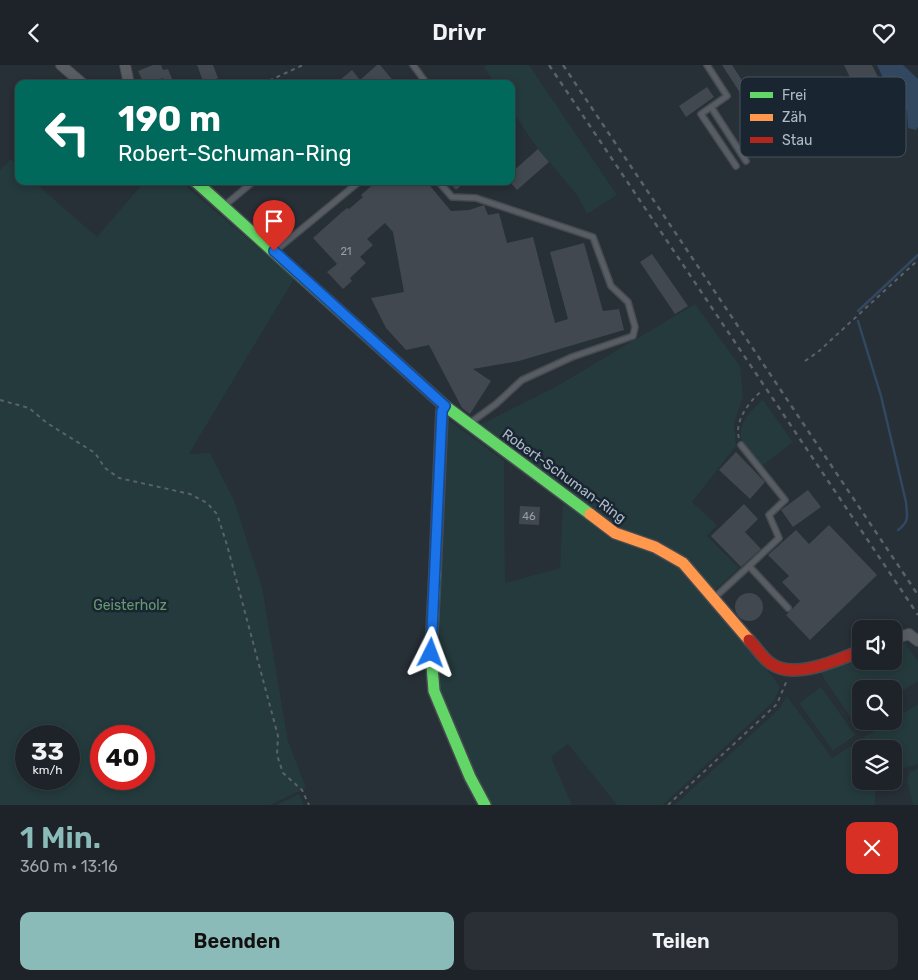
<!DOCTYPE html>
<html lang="de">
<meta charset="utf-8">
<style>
body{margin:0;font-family:Rubik,sans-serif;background:#2a2f35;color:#f1f3f6;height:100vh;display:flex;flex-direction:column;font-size:19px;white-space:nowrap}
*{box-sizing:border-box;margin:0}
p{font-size:16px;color:#a0a4a8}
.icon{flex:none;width:28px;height:28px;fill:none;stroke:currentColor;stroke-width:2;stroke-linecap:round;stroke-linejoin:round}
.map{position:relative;height:740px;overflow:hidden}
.side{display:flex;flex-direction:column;background:#1d2329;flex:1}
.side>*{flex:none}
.top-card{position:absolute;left:15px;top:15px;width:500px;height:105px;border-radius:10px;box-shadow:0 2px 8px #0003,0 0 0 1px #3b4046;background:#00695c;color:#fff;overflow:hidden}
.tools{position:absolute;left:852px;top:555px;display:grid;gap:10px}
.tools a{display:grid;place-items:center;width:50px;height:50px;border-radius:10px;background:#1d2329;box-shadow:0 2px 8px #0003,0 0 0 1px #3b4046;font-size:25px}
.speed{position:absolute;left:15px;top:660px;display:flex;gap:10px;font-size:25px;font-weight:700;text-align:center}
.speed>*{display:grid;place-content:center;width:65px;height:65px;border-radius:50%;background:#1d2329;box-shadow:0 2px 8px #0003,0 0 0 1px #3b4046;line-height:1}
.speed small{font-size:12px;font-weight:400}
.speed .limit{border:8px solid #d22;background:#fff;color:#111}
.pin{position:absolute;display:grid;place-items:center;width:42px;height:42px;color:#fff;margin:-51px -21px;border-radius:50% 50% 50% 0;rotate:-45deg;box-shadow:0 0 5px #0007}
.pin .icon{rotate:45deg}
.me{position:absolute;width:55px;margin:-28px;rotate:3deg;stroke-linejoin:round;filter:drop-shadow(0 0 4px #0008)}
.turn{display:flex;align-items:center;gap:18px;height:105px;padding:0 20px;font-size:22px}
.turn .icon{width:65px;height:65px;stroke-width:2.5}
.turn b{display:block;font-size:35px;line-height:42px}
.round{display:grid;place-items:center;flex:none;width:52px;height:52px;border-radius:10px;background:#2a2f35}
.head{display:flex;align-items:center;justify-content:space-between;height:85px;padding:0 20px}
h1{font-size:30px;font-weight:600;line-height:38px;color:#8bbbb9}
.cta{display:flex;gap:10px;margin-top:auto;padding:10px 20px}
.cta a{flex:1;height:58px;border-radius:10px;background:#8bbbb9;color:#111;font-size:20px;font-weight:600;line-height:58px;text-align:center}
.cta a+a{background:#2a2f35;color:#f1f3f6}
header{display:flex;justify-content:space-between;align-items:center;height:65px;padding:0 20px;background:#1d2329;font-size:22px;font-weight:600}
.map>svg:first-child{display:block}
.green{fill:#243a3d;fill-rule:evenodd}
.water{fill:#324861}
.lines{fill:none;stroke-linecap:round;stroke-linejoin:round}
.stream{stroke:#324861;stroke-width:2.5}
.building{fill:#41484f}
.lane-casing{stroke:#464b51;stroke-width:8}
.street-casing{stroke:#464b51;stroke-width:12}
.fast-casing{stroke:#464b51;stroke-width:14}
.slow-casing{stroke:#464b51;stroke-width:14}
.jam-casing{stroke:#464b51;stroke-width:14}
.path{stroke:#5a6268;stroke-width:2;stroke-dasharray:4 4;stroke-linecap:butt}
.lane{stroke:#585d64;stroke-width:5}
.street{stroke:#585d64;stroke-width:10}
.fast{stroke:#63d668;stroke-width:11}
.slow{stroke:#ff974d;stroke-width:11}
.jam{stroke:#b3261e;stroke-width:11}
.rail{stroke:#5b6168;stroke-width:2.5;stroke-dasharray:5 5;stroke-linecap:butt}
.route-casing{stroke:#114b97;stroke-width:12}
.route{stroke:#1a73e8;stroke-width:9}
.labels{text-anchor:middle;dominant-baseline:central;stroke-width:5;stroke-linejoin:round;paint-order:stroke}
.number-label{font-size:11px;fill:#949eaa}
.street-label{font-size:14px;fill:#b0bbc9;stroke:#1a2532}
.park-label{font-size:14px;fill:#659b70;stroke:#1a2532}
.key{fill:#1a2532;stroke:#47525f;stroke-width:1}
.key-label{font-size:14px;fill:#b0bbc9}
</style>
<header><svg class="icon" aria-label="back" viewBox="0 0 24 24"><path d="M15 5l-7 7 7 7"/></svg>Drivr<svg class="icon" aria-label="heart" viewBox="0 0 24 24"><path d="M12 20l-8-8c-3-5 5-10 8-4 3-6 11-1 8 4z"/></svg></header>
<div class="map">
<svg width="918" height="740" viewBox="0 0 918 740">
<rect width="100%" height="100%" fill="#272f37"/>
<g class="green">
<polygon points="487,0 529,0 617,130 587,149 577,130 533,77 511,44 511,19 495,19 484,2"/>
<path d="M11,94L19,104V116H33L97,172L145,116H180L294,214L189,389L210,388L234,435L262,522L288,676L306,723L270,740H0V105ZM26,671H69V714H26ZM101,671H144V714H101Z"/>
<polygon points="695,239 740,301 743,332 734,358 736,381 692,437 717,460 707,471 739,503 714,526 616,464 478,361 557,321"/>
<path d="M763,335L793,377L761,402C755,395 745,386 742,377C736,360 750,345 763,335Z"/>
<polygon points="445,352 504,396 505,518 560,503 563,439 679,501 761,596 780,622 774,636 663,740 617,740 568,679 551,692 572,740 491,740 474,708 440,625 439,536"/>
<polygon points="905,578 918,597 918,616 894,631 894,624 861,624 861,652 854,657 824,614 821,606 861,592 861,596 894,596 894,581"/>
<polygon points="821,622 855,670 833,686 799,638"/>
<polygon points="787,631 832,693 890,656 894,656 894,654 918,639 918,699 894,706 894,684 861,684 861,716 875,716 875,740 675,740 779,644"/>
<polygon points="918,703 918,740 913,740 907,716 909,708"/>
<polygon points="299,729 304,740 276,740"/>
</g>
<polygon class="water" points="877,0 903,0 918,14 918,62 916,65 908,63 907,46 899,34 890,28"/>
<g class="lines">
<g class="stream">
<polyline points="858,246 918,190"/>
<path d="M858,256L881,331L906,437C907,451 910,456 898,465"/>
</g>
</g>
<g class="building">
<polygon points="153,0 161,0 163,5 168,4 174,19 166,19 163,13 148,19 144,19 138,6"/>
<polygon points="197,0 213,0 218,13 212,16 213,19 204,19"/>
<polygon points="377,0 380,0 396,19 335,19 352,5 360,15"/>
<polygon points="722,0 732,0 745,20 742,22 764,46 758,51 748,40"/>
<polygon points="844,0 872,0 879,14 856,25"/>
<polygon points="707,22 714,32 686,52 679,41"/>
<polygon points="538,84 549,97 517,125 511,118 511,108"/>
<polygon points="377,116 426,116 451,146 469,145 484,140 488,150 499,148 507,178 533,172 555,258 568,254 550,187 584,178 603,246 619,244 624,265 519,296 473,304 491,316 470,349 462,343 429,280 406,285 386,263 371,233 404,227 393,167 385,158 367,174 373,180 360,192 366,198 350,213 352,216 343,224 327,207 337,199 313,173 342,147 347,143 349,144 363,132 361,130"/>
<polygon points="448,116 466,116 456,125"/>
<polygon points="652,189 688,241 675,249 640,197"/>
<polygon points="736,387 765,417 750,434 719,405"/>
<polygon points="808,425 821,442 793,462 781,445"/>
<polygon points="744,439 758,454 745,467 761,484 741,502 711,471"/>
<polygon points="520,441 540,442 539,460 519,459"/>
<polygon points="829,460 877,510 810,575 786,550 800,536 782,517 789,511 768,490 796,465 809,479"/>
<circle cx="749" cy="542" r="14"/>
</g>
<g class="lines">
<g class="lane-casing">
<g id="lane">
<polyline points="413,0 427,19"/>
<polyline points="707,0 727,31 701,49 736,101"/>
<polyline points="711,42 746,96"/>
<polyline points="438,116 452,132 476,133 593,172 611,221 628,237 635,262 633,271 572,292 522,315 496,339 470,358"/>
<polyline points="224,141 254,116"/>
<polyline points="275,186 360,116"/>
<polyline points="741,380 785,435 769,450 779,473 749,501"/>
<polyline points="713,534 749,501 788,543"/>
</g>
</g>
<g class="street-casing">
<g id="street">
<polyline points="61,0 83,19"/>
<polyline points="125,0 129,19"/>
<polyline points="894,574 909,569 918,576"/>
</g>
</g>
<g class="fast-casing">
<g id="fast">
<polyline points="195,116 445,341 590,449"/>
<polyline points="435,507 431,588 434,626 470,712 485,740"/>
</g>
</g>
<g class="slow-casing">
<polyline id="slow" points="590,449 615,468 655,482 683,498 749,575"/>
</g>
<g class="jam-casing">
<g id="jam">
<polyline points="435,507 442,346 445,341"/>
<path d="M749,575C756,582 762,592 770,598C794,616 836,595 861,586"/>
</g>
</g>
<g class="path">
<polyline points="262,19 303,0"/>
<polyline points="805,296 818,287 918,195"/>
<polyline points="0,335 29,343 47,358 95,388 105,403 119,413 190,429 207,438 217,449 227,480 278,671 277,690 283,708 302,725 309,740"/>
<path d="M739,373C734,357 749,336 762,326"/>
<polyline points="668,740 777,639 787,615"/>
</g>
<use href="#lane" class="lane"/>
<use href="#street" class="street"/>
<use href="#fast" class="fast"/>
<use href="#slow" class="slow"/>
<use href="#jam" class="jam"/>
<g class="rail">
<polyline points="549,0 918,550"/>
<polyline points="563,0 918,530"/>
</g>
</g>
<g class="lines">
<g class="route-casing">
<polyline id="route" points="274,186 445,341 442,346 431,588"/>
</g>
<use href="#route" class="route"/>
</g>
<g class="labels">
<g class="number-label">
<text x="346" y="186">21</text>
<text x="529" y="451">46</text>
</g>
<g class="street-label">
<text transform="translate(564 411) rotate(36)">Robert-Schuman-Ring</text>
</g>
<g class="park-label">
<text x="130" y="540">Geisterholz</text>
</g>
</g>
<rect x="740" y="12" width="166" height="80" rx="8" class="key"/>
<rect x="750" y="27" width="23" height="6" fill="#63d668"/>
<rect x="750" y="49" width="23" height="7" fill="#ff974d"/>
<rect x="750" y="72" width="23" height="6" fill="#b3261e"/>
<g class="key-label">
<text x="782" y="35">Frei</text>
<text x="782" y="57">Zäh</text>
<text x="782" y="80">Stau</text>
</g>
</svg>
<div class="tools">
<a><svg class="icon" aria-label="sound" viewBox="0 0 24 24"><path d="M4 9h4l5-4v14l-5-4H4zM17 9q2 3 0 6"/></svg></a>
<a><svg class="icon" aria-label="search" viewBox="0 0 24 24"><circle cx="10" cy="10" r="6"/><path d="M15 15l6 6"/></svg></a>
<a><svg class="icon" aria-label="layers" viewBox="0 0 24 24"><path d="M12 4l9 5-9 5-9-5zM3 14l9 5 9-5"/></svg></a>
</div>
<div class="speed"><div>33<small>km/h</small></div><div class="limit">40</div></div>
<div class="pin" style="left:274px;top:186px;background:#d93025"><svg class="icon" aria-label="arrive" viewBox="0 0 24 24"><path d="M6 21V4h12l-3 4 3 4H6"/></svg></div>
<svg class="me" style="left:431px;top:588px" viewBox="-20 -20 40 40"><path d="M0-17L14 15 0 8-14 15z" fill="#1a73e8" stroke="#fff" stroke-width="4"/></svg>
<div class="top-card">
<div class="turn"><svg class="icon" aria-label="left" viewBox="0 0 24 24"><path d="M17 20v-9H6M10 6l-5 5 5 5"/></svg><div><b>190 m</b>Robert-Schuman-Ring</div></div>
</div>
</div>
<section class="side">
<div class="head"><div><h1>1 Min.</h1><p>360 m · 13:16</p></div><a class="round" style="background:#d93025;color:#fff"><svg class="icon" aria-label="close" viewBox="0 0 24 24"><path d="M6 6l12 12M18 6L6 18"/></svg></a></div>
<div class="cta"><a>Beenden</a><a>Teilen</a></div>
</section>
